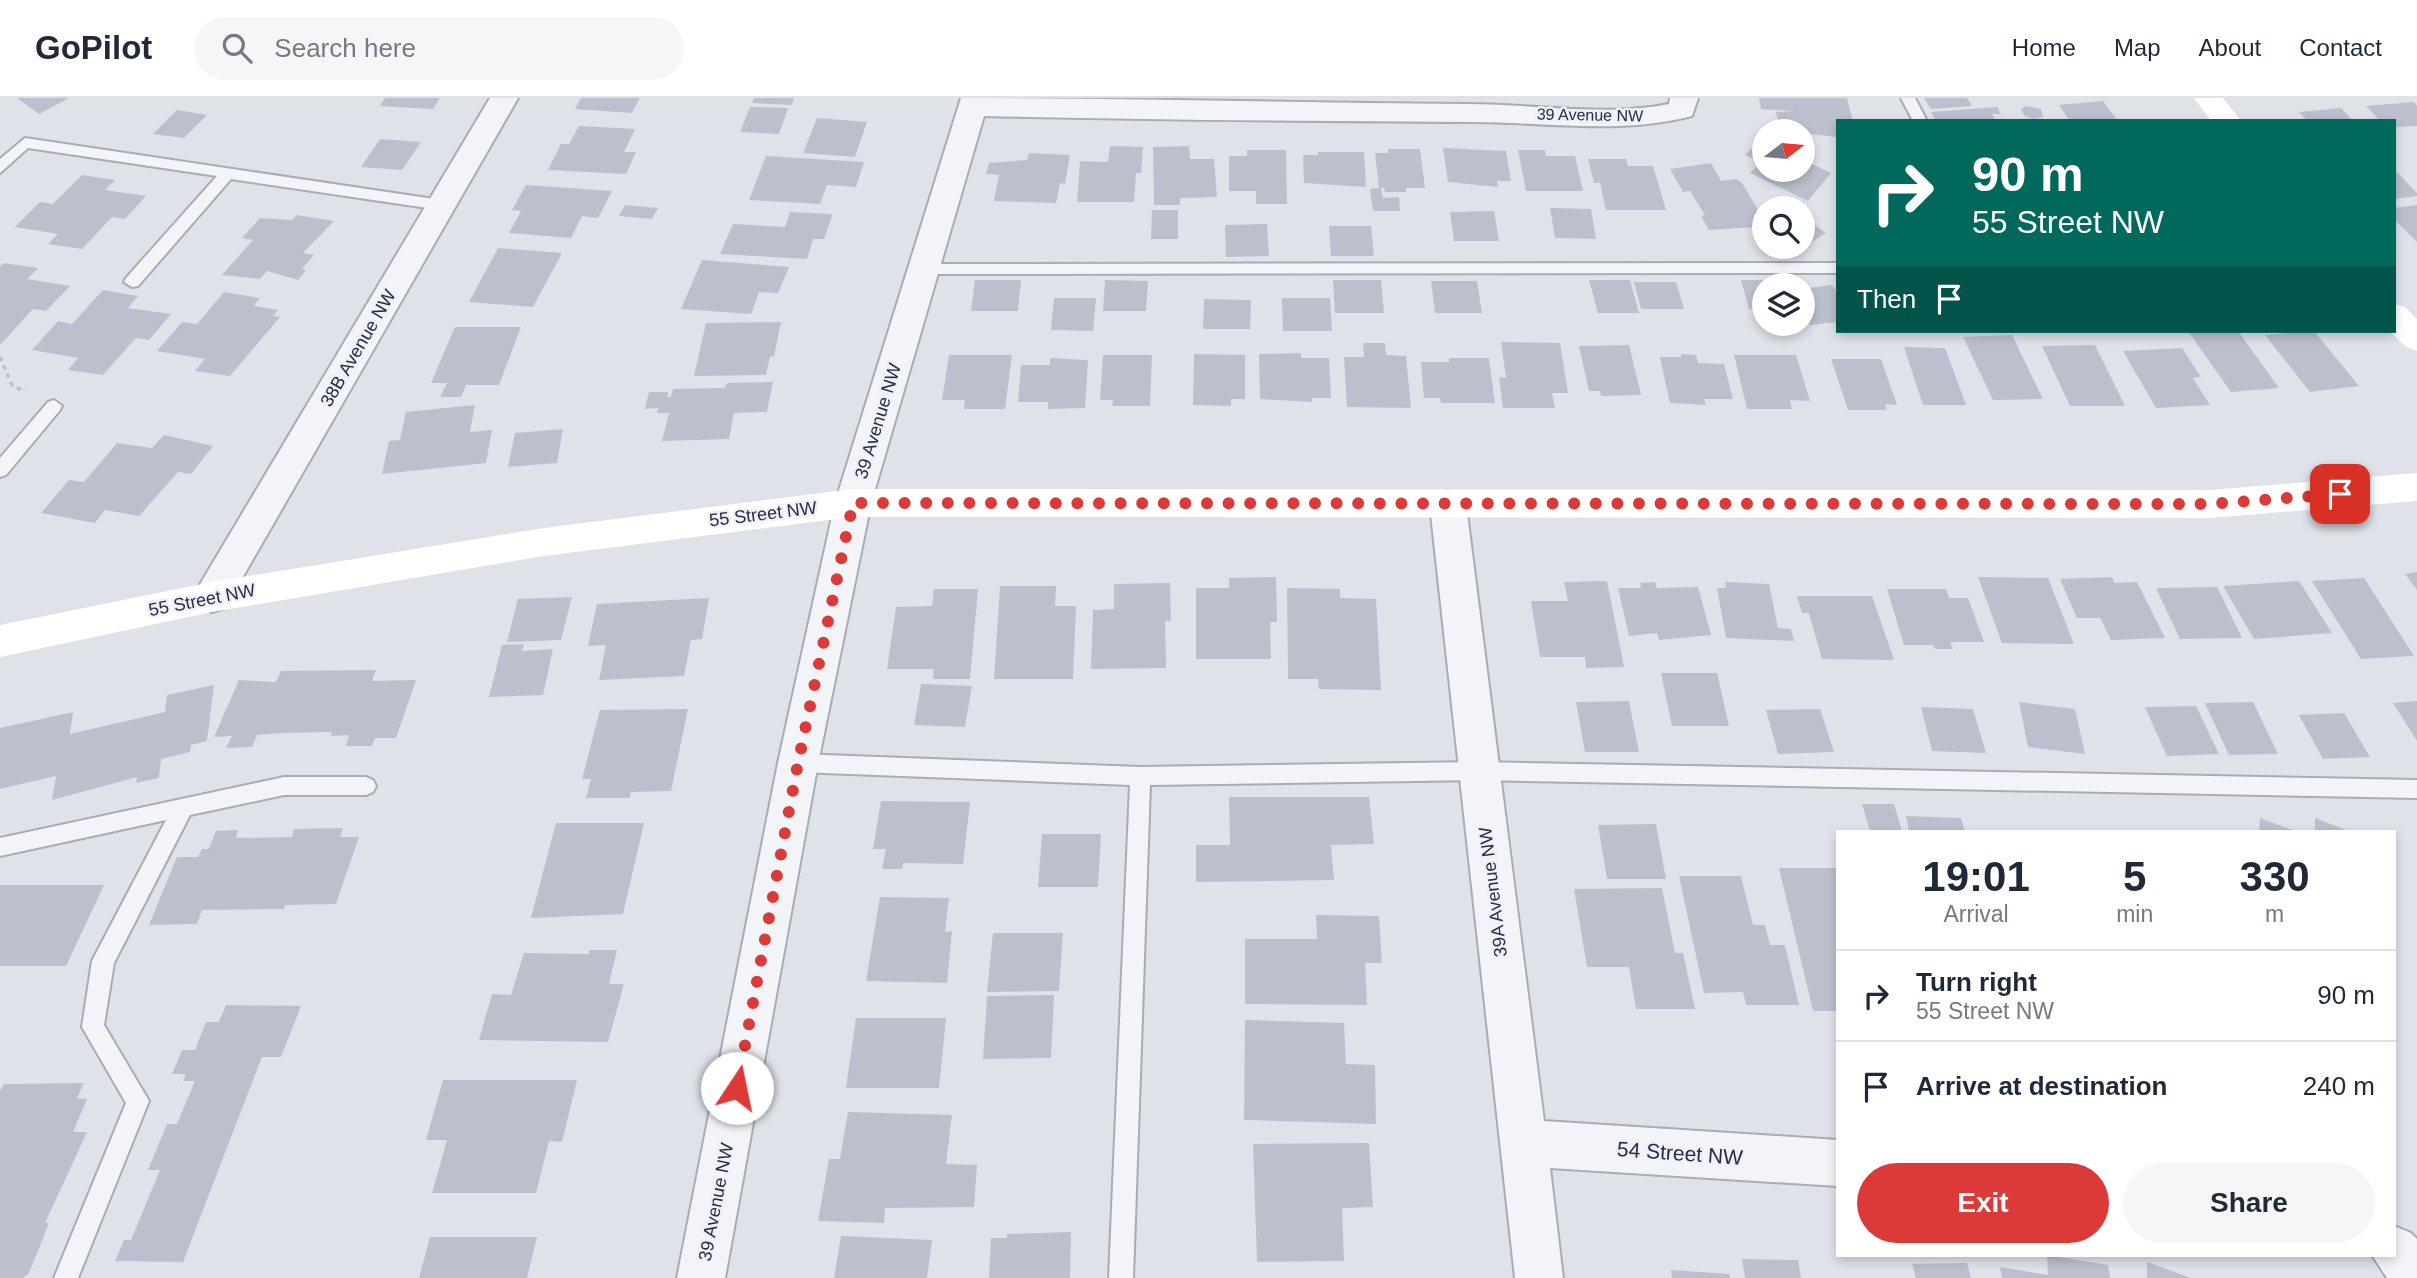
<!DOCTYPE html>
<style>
body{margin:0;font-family:Arial,sans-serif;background:#f6f6f7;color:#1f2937;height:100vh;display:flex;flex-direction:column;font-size:26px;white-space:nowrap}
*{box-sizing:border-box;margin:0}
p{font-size:23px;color:#747a83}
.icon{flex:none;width:38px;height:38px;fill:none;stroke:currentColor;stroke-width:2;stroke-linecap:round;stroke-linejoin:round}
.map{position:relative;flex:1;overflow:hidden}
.drawer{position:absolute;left:1836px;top:732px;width:560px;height:427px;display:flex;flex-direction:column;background:#fff;border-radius:0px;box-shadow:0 4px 10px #0003}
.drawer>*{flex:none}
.top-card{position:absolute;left:1836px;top:21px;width:560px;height:214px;border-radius:0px;box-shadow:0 4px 10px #0003;background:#00695c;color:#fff;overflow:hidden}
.needle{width:46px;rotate:74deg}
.controls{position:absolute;left:1752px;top:21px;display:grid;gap:14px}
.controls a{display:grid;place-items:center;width:63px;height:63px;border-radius:50%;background:#fff;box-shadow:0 4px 10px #0003;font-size:35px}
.pin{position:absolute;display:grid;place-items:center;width:60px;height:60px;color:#fff;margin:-30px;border-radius:14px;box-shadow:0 4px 10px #0006}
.me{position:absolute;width:77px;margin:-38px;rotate:11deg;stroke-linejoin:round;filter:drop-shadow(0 0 5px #0008)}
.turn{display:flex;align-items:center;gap:24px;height:147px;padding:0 21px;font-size:32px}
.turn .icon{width:91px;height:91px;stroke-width:2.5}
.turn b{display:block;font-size:49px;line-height:60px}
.then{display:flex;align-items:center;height:66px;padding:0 21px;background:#0003;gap:14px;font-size:26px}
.eta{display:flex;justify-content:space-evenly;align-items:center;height:119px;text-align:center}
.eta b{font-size:42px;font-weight:600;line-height:49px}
.primary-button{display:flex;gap:14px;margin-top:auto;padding:14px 21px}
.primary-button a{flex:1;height:80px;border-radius:42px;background:#dc3a38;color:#fff;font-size:28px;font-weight:600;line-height:80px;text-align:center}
.primary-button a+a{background:#f6f6f7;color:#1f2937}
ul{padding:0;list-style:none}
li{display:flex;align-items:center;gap:21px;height:91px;padding:0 21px;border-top:2px solid #e0e1e3}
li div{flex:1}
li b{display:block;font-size:26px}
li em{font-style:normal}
header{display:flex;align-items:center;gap:42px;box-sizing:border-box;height:98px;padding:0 35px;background:#fff;border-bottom:2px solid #e0e1e3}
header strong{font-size:33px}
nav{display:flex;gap:38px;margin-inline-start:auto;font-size:24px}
.search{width:490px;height:63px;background:#f6f6f7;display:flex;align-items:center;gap:18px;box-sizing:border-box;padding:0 24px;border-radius:38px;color:#747a83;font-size:26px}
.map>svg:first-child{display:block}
.building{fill:#bcc0ce}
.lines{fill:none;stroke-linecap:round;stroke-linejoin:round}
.lane-casing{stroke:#a8abb8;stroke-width:4}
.street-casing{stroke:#a8abb8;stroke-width:4}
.path{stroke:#bec0c9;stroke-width:3.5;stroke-dasharray:4.5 4.5;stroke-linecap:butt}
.lane{fill:#f3f4f8;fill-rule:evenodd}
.street{fill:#f3f4f8;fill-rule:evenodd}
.secondary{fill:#fff;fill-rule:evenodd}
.route{stroke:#dc3a38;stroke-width:12;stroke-dasharray:0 21.6}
.labels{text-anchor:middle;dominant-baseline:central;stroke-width:5;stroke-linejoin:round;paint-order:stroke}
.far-street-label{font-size:16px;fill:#262c43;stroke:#eff1f7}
.street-label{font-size:18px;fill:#262c43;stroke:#eff1f7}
.near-street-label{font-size:21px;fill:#262c43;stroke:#eff1f7}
</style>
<header>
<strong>GoPilot</strong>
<div class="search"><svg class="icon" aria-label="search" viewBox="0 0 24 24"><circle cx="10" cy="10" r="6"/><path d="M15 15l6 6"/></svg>Search here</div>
<nav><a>Home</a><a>Map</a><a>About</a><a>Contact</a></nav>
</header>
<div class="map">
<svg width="2417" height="1180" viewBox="0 0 2417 1180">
<rect width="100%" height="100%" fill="#e0e2ea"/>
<g class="building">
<polygon points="17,0 69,0 39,16"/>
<polygon points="385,0 440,0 433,11 380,8"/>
<polygon points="581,0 640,0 632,15 575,11"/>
<polygon points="754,0 794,0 792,7 752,5"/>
<polygon points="1759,0 1847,0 1853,23 1838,23 1838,39 1780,33 1776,14 1794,13 1761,11"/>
<polygon points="1924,0 1967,0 1972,8 1931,11"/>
<polygon points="2103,3 2118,23 2070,23 2059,7"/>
<polygon points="2414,4 2417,8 2417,28 2394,29 2394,23 2380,23 2366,8"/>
<polygon points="2026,8 2041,11 2043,19 2033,21 2024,17 2021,11"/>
<polygon points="750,9 788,10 779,36 740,34"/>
<polygon points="1997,9 2001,16 1992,16 1996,23 1936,23 1931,14"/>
<polygon points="2341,10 2353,23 2307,23 2299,14"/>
<polygon points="177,12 207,17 184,40 153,36"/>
<polygon points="817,20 867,24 855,59 803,55"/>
<polygon points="579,28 635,31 624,54 636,54 626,76 548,72 561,46 569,46"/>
<polygon points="1762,39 1764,72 1802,72 1802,61 1831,75 1808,103 1750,75 1761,64 1745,57"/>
<polygon points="380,41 421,44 402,72 361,69"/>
<polygon points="1110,48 1143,49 1141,75 1136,75 1134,104 1077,104 1080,63 1108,64"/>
<polygon points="1189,48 1190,61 1214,61 1217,99 1180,100 1180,107 1154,107 1153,49"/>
<polygon points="1443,50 1506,53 1511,83 1497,83 1498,89 1448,84"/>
<polygon points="1388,51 1420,51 1425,90 1406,90 1406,94 1385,94 1384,90 1379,90 1375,55 1388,55"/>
<polygon points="1247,52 1286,52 1287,106 1256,106 1256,93 1229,93 1229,58 1247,58"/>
<polygon points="1518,52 1545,52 1546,58 1575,58 1583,93 1526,93"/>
<polygon points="1318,54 1364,54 1366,89 1304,85 1303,57 1318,57"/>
<polygon points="1029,55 1070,57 1065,86 1060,85 1056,105 994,103 999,77 986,76 989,65 1027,62"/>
<polygon points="766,58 864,64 856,89 827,87 820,106 749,102"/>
<polygon points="1588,61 1626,61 1628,68 1653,68 1666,112 1606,112 1600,85 1594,85"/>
<polygon points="1711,65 1721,83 1736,81 1742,85 1760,115 1756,115 1759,122 1764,121 1764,135 1756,129 1709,132 1701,118 1705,117 1690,93 1683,94 1670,71"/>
<polygon points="2394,71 2417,95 2417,98 2394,101"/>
<polygon points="82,77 115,82 105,92 146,98 125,121 112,119 82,151 48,146 58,136 15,129 40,104 53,106"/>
<polygon points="526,87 612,93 598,120 582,118 571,140 509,135 521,113 512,112"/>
<polygon points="1381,90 1383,100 1399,99 1400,113 1373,113 1370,91"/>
<polygon points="625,107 658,110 652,121 619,118"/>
<polygon points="2417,107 2417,144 2394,121 2394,110"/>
<polygon points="1550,110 1591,111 1596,141 1555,140"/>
<polygon points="1152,112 1178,112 1178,141 1151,141"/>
<polygon points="1494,113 1499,143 1454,143 1450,114"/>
<polygon points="790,114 833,116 824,141 813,141 807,161 720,156 733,126 785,129"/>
<polygon points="297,117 334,123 303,155 314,157 302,171 306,172 298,182 267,173 260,181 222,177 253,142 242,140 260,120 292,122"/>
<polygon points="1802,118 1826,135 1808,146 1802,142"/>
<polygon points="1267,126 1269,158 1226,159 1225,127"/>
<polygon points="1329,128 1371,128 1374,158 1331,158"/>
<polygon points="498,150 562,155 533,209 469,204"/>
<polygon points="702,162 789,169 778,195 759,194 751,216 681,211"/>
<polygon points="4,165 38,170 27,181 70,188 46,213 33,211 0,247 0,168"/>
<polygon points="975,182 1021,182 1018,213 971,213"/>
<polygon points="1105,182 1148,183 1146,213 1103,213"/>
<polygon points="1333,182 1381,182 1384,215 1335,215"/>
<polygon points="1589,182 1630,182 1639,215 1598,215"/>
<polygon points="1741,182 1783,182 1784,187 1764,187 1764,211 1749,211"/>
<polygon points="1431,183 1477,183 1482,215 1435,215"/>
<polygon points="1634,184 1676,184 1684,211 1641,211"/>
<polygon points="1832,187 1838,196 1838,224 1810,227 1802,213 1802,191"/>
<polygon points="103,192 138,198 128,210 171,216 149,242 136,240 103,277 68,272 78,260 32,252 58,223 72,226"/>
<polygon points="224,194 260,200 254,208 278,212 273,218 280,219 230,278 195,273 205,261 157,253 182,224 197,226"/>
<polygon points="1054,200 1096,200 1093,233 1051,232"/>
<polygon points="1282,200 1330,200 1332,233 1283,233"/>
<polygon points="1204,201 1251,202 1250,231 1203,231"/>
<polygon points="781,224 774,258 770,259 766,277 694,278 706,225"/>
<polygon points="455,229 521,229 499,287 466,287 461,299 440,299 447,285 431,285"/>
<polygon points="2188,233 2238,233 2279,290 2231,294"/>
<polygon points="2314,233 2359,288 2310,294 2265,237"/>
<polygon points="2012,237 2043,301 1993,302 1963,239"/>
<polygon points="1501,244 1560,245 1568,295 1552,295 1555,310 1503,310 1499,279 1506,280"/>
<polygon points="1363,245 1385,245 1386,257 1406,258 1411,310 1347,309 1344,259 1364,259"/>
<polygon points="1629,247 1641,297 1601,298 1600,293 1589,293 1579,248"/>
<polygon points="2095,247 2125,308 2070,308 2042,248"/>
<polygon points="1904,249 1945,250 1966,307 1923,307"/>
<polygon points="2182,250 2201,279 2193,280 2210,307 2156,310 2123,253"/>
<polygon points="1301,255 1301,260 1329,260 1331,300 1312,300 1312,304 1260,301 1259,256"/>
<polygon points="1194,256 1245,257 1245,301 1231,301 1231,308 1193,307"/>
<polygon points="1681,256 1696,257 1698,265 1724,266 1733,301 1704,301 1706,307 1670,305 1660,259 1682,259"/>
<polygon points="949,257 1012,257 1005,311 964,311 965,302 942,302"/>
<polygon points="1103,257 1152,257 1150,308 1112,308 1113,302 1100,302"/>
<polygon points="1734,257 1796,257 1810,303 1790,302 1792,311 1747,311"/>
<polygon points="1050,260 1088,262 1085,310 1048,311 1048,304 1018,304 1021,267 1050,267"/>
<polygon points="1449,260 1489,260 1495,305 1441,305 1440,300 1424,300 1421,264 1449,264"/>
<polygon points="1831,261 1881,261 1897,307 1885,306 1887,312 1848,312"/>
<polygon points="773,284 767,314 734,315 729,341 662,343 669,315 657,315 658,310 645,311 649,294 668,294 667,299 671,299 673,291 725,290 727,285"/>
<polygon points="475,307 470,334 492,332 486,365 382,376 389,343 400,342 406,314"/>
<polygon points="563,331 557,365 508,369 515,335"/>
<polygon points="164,337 213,348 191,376 178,374 139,418 105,412 95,425 41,415 69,382 84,384 117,345 152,350"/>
<polygon points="2417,474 2417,492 2405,476"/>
<polygon points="1276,479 1277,524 1270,524 1271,561 1196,561 1196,490 1229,490 1229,480"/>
<polygon points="1978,479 2048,480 2074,546 2002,545"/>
<polygon points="2112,479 2114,485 2137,484 2165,540 2111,542 2100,520 2077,520 2060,481"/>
<polygon points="2364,480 2414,558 2361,561 2312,483"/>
<polygon points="1607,483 1624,569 1586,570 1585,559 1540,559 1531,503 1568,503 1564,484"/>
<polygon points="2299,483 2332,535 2254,541 2223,488"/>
<polygon points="1655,484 1657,490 1698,489 1711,537 1659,542 1657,535 1629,538 1618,490 1641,490 1640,485"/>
<polygon points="1725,484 1769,486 1778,530 1791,531 1794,543 1726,540 1717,490 1726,490"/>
<polygon points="1170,485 1171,523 1165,523 1166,570 1091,571 1093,512 1114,511 1114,486"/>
<polygon points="1000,488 1056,488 1055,508 1076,508 1073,581 994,581"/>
<polygon points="2217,489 2242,540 2180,541 2156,490"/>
<polygon points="1287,490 1340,491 1340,500 1376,501 1381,592 1319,591 1318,581 1288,581"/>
<polygon points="934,491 978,491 970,581 933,581 934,571 887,571 896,509 932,508"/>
<polygon points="1887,491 1946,491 1949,500 1968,500 1984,544 1950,544 1953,551 1935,551 1933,547 1904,547"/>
<polygon points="1797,498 1872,498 1894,562 1822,561 1809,515 1802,515"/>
<polygon points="572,499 561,542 507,544 518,501"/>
<polygon points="709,500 702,541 691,542 684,578 599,582 606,547 588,548 597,506"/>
<polygon points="524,546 522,553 553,551 543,597 489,599 502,547"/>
<polygon points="376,572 372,583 416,582 396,640 375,640 372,648 346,648 349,637 331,638 332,634 280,635 257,637 252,649 226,650 232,638 214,639 239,582 276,584 281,573"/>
<polygon points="1661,575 1717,575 1729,628 1672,628"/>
<polygon points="921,586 972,588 965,629 914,627"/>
<polygon points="214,587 207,643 191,647 190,654 161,661 159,680 136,685 137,679 52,702 56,678 0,691 0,630 73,614 70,636 165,614 167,597"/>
<polygon points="1629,603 1639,654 1585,654 1576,604"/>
<polygon points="2417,603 2417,643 2393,605"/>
<polygon points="2019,604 2075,611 2085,656 2028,649"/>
<polygon points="2253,604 2278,656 2229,657 2205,605"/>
<polygon points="2196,608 2219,656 2167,658 2145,609"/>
<polygon points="1921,609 1973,611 1986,655 1932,653"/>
<polygon points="688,611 671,693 631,694 630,700 586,700 591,681 582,681 600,612"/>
<polygon points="1820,611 1834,654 1778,656 1766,612"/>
<polygon points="2344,615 2370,659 2323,661 2299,617"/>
<polygon points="1229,699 1369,699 1374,746 1331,747 1334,782 1196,784 1196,747 1230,747"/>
<polygon points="881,703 970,704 963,766 903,765 902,771 882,771 886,751 873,751"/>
<polygon points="1862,706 1894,706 1902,733 1870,733"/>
<polygon points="1906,718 1961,720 1965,733 1909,733"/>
<polygon points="2260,720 2295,733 2259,733"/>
<polygon points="2315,720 2349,733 2315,733"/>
<polygon points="556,725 644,725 623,816 531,820"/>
<polygon points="1656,726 1666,781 1607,781 1598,727"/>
<polygon points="343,730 340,739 359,739 336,806 285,807 284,811 202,812 197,826 149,827 177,759 198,759 202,751 209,751 216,733 238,732 236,740 292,739 294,731"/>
<polygon points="1042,736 1101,736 1098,789 1038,789"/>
<polygon points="1779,770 1838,770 1838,913 1813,913"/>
<polygon points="1679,778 1741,778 1753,827 1765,827 1770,847 1785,847 1799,907 1746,907 1743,894 1704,895"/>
<polygon points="0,787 104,787 66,868 0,868"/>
<polygon points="1662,790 1675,855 1683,855 1695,911 1636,911 1629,869 1587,869 1574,791"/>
<polygon points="880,799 949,800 945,834 952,833 947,885 866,883"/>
<polygon points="1316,817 1379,818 1382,865 1365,865 1367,907 1245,906 1245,841 1317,841"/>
<polygon points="993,835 1063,835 1059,893 987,894"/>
<polygon points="589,852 617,852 609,886 624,886 608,944 479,942 492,896 511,897 524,855 589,856"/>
<polygon points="1054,897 1051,960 983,961 987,898"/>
<polygon points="226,907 301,908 281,959 262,959 183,1164 115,1163 124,1142 131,1142 160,1072 148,1072 167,1026 177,1026 195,983 183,983 186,976 172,976 182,952 195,952 206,924 219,924"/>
<polygon points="856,920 946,920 939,990 846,990"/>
<polygon points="1245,922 1344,925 1346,966 1375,967 1376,1026 1244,1022"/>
<polygon points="443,982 577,982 562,1044 549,1043 536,1095 432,1095 447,1042 426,1042"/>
<polygon points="84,985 77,1000 87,1001 73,1034 87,1034 45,1125 49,1125 29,1175 23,1180 0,1180 0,993 4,986"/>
<polygon points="848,1014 952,1017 946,1066 977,1067 974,1109 885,1110 884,1125 818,1123 829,1061 840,1061"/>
<polygon points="1369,1045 1373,1109 1342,1110 1344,1163 1257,1164 1253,1046"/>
<polygon points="1071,1134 1070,1180 989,1180 991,1140 1007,1140 1007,1136"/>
<polygon points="841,1138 932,1142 927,1180 834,1180"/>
<polygon points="430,1139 537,1139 527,1180 419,1180"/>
<polygon points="2047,1157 2108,1167 2110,1180 2002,1180 2000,1169 2048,1177"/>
<polygon points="1742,1161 1798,1162 1801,1180 1745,1180"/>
<polygon points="2147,1164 2191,1180 2147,1180"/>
<polygon points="1967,1165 1971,1180 1916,1180 1912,1166"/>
<polygon points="1671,1172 1729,1176 1730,1180 1672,1180"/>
</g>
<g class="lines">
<g class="lane-casing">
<g id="lane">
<polygon points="1901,0 1915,0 1927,23 1913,23"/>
<polygon points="25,40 441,102 449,107 441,112 231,81 138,188 132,189 124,184 126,180 217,78 28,50 0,75 0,61"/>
<polygon points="1838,165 1838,175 923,176 915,171 923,166"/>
<polygon points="54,302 62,308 60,312 6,377 0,379 0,360 48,304"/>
<polygon points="798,656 1140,669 1478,664 2417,682 2417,700 1478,682 1150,687 1133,1180 1109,1180 1130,687 798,674 791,671 788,665 791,659"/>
<polygon points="284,679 366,679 373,682 376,688 373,694 366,697 284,697 190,717 114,865 104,927 149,1003 78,1180 54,1180 126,1005 82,929 92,863 166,722 0,758 0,740"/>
</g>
</g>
<g class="street-casing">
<g id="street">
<polygon points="490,0 518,0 225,510 212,514 199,510 194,499 199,488"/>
<path d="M961,0C1129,0 1299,5 1468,6C1534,6 1604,19 1669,6L1670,0H1698L1692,18C1619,37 1545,24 1471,24C1308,23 1146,22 984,18L871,405L818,665L725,1180H677L778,665L835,405Z"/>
<polygon points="1448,393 1460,397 1466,407 1544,1023 1838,1042 1838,1088 1550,1070 1563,1180 1515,1180 1430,407 1436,397"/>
<polygon points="2394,1128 2411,1135 2417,1141 2417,1180 2387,1180 2372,1157 2394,1157"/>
</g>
</g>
<polyline class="path" points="0,259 12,287 25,294"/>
<use href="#lane" class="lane"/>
<use href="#street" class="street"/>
<g class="secondary">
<polygon points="2194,0 2223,0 2241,23 2211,23"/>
<polygon points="2394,206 2405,209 2417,221 2417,253 2406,249 2390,233 2394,233"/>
<polygon points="2417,375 2417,403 2210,420 853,419 544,458 212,514 0,559 0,527 212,484 544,430 853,391 2210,392"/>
</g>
</g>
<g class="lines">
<polyline class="route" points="737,990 798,665 853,405 2210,406 2340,396"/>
</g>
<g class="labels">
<g class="far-street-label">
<text transform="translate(1590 17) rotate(1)">39 Avenue NW</text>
</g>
<g class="street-label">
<text transform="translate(358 250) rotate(-60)">38B Avenue NW</text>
<text transform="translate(878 323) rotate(-73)">39 Avenue NW</text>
<text transform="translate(763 416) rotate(-7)">55 Street NW</text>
<text transform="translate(202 502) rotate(-11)">55 Street NW</text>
<text transform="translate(1493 794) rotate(-97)">39A Avenue NW</text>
<text transform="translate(716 1104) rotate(-79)">39 Avenue NW</text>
</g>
<g class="near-street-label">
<text transform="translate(1680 1055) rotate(4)">54 Street NW</text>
</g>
</g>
</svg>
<div class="controls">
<a><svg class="needle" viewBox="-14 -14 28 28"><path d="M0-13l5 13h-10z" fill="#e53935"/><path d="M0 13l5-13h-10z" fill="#747a83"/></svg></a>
<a><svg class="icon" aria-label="search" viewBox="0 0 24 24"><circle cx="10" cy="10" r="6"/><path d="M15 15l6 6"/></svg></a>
<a><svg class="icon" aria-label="layers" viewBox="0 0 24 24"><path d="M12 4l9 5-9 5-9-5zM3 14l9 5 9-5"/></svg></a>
</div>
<div class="pin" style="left:2340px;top:396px;background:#d93025"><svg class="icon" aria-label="arrive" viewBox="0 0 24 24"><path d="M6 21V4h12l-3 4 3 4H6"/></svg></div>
<svg class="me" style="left:737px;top:990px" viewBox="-20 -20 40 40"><circle r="19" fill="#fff"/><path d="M0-13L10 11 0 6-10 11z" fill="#dc3a38"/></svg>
<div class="top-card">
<div class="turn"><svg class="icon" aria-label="right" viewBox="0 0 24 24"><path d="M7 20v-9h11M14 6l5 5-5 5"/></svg><div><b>90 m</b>55 Street NW</div></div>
<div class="then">Then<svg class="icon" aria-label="arrive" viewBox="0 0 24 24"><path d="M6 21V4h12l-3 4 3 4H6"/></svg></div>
</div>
<section class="drawer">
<div class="eta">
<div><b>19:01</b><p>Arrival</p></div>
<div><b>5</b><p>min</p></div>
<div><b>330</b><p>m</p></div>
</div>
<ul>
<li><svg class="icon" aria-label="right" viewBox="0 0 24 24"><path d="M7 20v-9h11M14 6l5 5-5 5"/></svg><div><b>Turn right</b><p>55 Street NW</p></div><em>90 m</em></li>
<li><svg class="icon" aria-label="arrive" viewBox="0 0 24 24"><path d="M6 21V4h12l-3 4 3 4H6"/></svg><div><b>Arrive at destination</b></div><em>240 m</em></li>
</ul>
<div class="primary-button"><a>Exit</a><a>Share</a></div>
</section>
</div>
